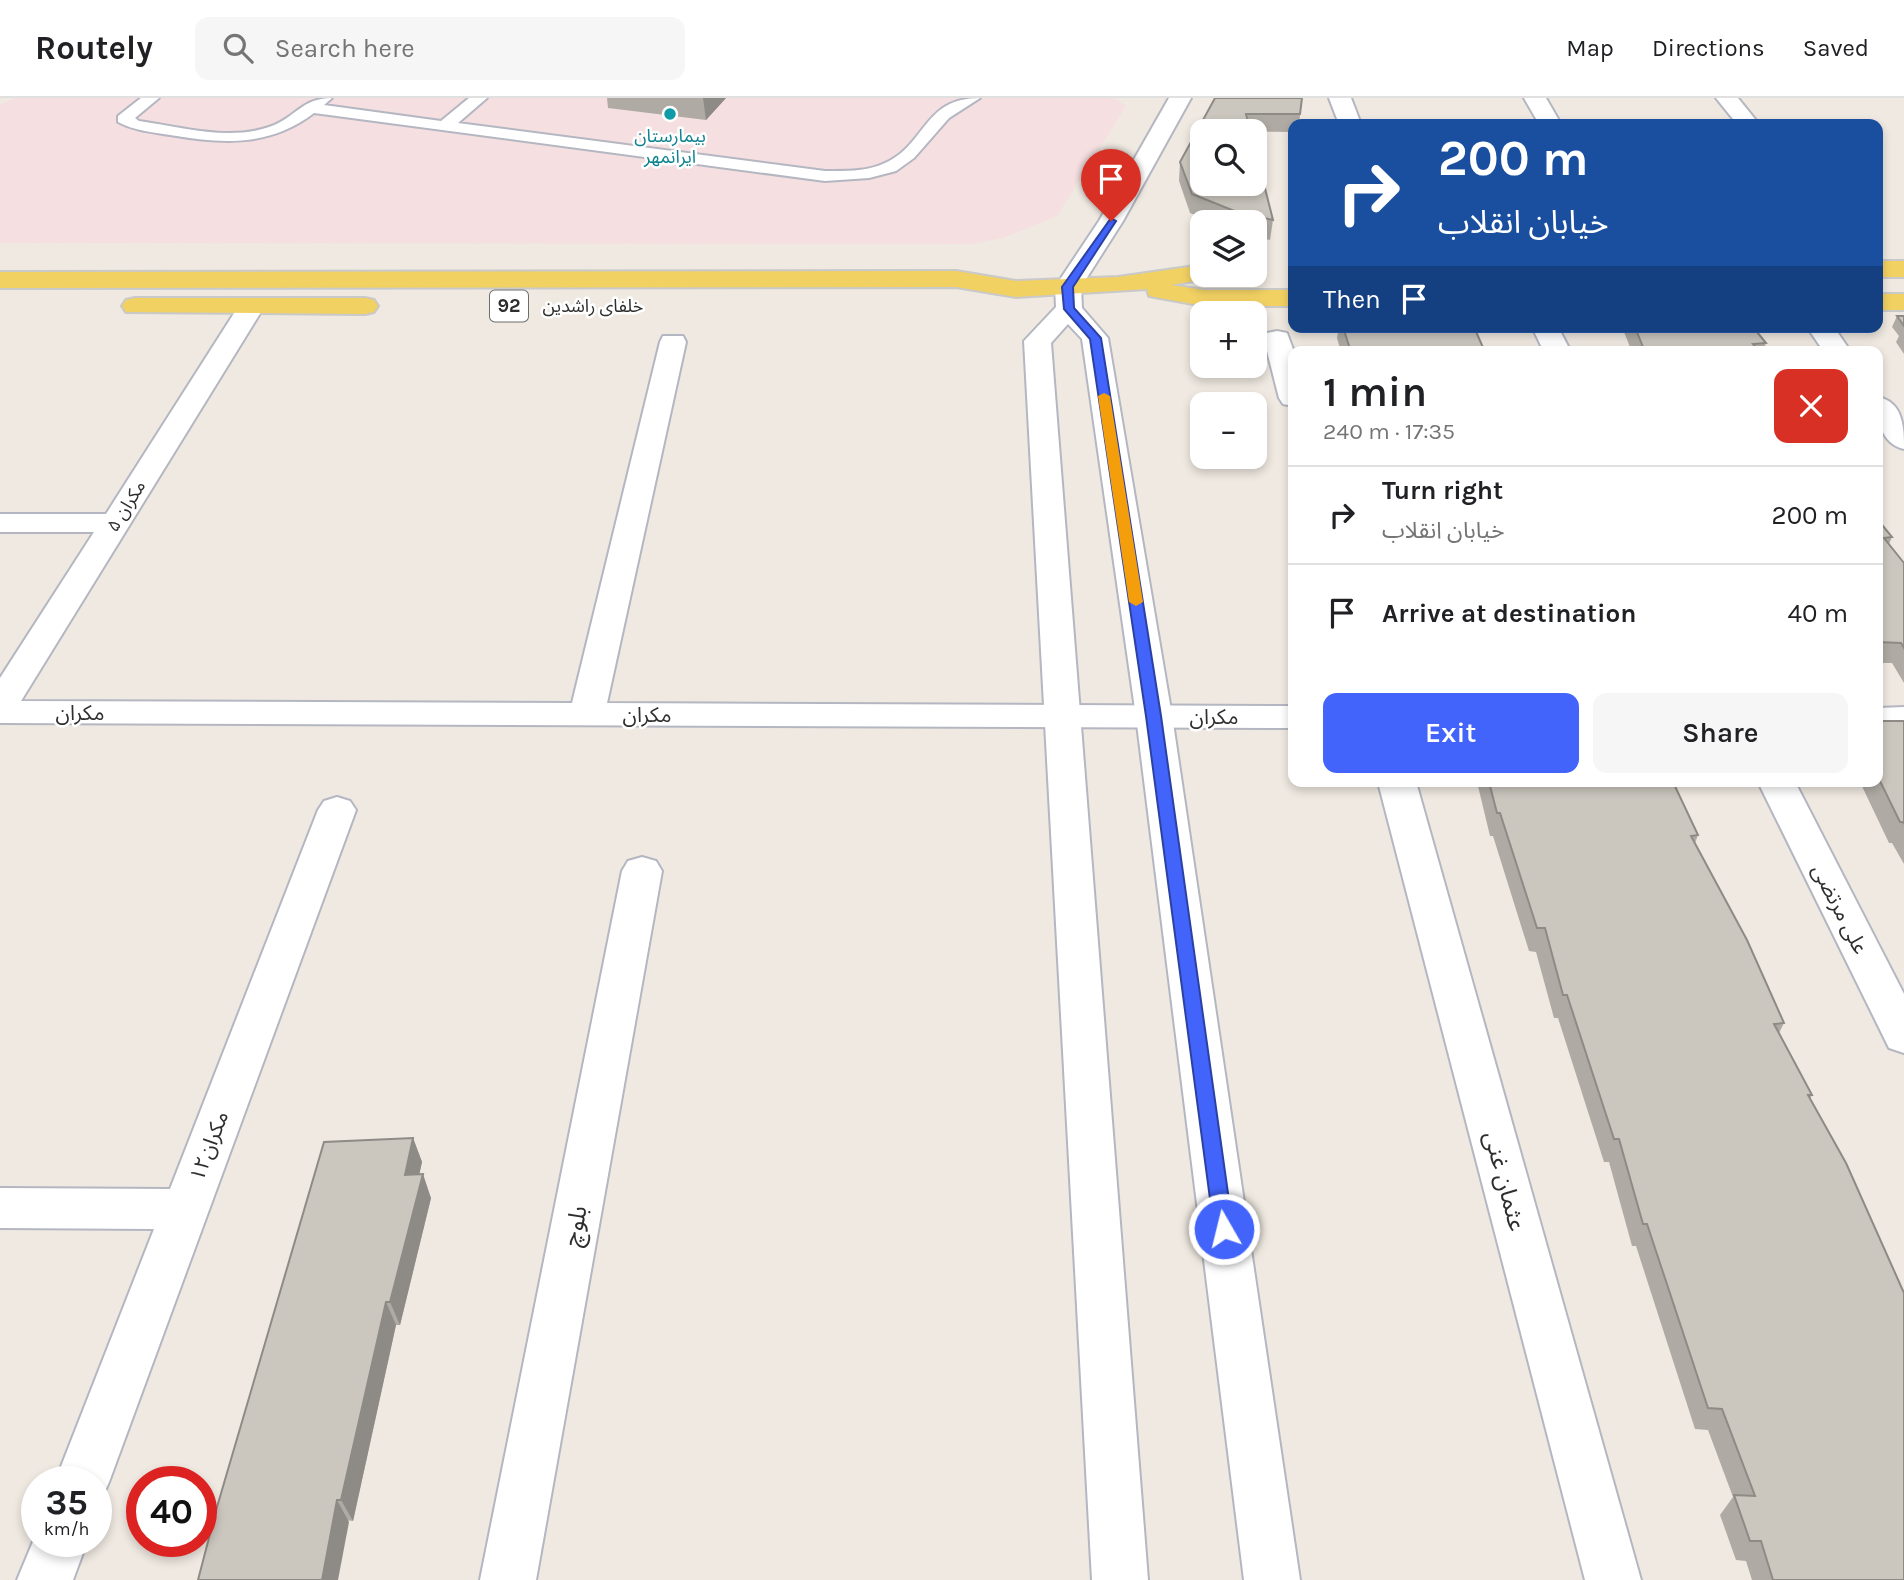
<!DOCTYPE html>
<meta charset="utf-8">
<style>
body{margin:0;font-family:Karla,"Noto Sans Arabic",sans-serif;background:#f6f6f6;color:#202124;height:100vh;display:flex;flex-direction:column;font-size:26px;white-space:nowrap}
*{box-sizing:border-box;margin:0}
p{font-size:23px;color:#757577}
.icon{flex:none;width:38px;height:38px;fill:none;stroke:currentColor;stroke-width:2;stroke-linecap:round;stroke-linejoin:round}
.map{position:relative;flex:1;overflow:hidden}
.details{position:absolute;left:1288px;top:248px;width:595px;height:441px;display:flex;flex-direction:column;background:#fff;border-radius:14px;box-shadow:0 4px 10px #0003}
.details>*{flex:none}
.top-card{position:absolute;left:1288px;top:21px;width:595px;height:214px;border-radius:14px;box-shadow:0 4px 10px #0003;background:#1a4fa0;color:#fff;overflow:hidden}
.controls{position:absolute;left:1190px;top:21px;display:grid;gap:14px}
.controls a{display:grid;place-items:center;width:77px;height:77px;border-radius:14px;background:#fff;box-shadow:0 4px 10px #0003;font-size:35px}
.speed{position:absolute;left:21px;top:1368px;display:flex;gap:14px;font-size:35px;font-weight:700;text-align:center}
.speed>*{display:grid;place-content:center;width:91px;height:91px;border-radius:50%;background:#fff;box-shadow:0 4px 10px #0003;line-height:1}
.speed small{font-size:18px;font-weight:400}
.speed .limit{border:10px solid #d22;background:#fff;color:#111}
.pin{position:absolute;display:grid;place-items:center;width:60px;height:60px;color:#fff;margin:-72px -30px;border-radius:50% 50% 50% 0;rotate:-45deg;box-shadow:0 0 7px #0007}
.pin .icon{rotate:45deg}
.me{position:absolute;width:77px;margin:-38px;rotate:352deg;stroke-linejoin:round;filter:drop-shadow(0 0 5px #0008)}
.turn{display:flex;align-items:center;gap:24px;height:147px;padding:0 35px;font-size:32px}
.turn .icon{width:91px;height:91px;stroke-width:2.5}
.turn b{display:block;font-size:49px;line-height:60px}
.then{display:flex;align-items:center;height:66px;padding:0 35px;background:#0003;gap:14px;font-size:26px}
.round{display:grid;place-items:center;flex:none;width:74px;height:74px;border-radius:14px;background:#f6f6f6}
.head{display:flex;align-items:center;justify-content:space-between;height:119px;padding:0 35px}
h1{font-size:42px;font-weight:600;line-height:52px}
.button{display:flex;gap:14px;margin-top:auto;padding:14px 35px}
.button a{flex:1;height:80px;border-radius:14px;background:#4264fb;color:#fff;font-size:28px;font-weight:600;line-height:80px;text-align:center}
.button a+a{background:#f6f6f6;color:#202124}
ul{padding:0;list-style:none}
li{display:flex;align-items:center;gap:21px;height:98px;padding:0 35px;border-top:2px solid #e0e0e0}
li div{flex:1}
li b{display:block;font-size:26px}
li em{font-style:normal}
header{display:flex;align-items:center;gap:42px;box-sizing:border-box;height:98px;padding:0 35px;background:#fff;border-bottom:2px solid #e0e0e0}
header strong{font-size:33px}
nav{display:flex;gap:38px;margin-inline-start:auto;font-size:24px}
.search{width:490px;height:63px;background:#f6f6f6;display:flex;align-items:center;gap:18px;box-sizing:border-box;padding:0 24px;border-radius:14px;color:#757577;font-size:26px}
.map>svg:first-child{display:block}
.medical{fill:#f5dfe0}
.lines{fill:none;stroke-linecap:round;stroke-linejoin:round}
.service-casing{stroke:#b4b7c1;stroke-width:4}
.minor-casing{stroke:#b4b7c1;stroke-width:4}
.tertiary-casing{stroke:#b4b7c1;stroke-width:4}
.primary-casing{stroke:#c9c9c9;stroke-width:4}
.service{fill:#fff;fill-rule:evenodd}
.minor{fill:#fff;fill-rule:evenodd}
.tertiary{fill:#fff;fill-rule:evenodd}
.primary{fill:#f2d163;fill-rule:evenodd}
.wall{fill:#afaba4}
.shaded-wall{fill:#8e8b86}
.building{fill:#cbc7bf;stroke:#8e8b86;stroke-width:2}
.route{fill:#4264fb;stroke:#2b41a3;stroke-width:2}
.slow{fill:#f59e0b}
.culture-dot{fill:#0f9aa8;stroke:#fff;stroke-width:2.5}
.labels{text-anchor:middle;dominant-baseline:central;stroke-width:5;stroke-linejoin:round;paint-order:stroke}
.far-culture-label{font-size:18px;fill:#0d838f;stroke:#fff}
.far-street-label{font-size:18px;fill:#2e2e2e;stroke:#fff}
.shield{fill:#fff;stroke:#6d6d6d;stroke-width:2}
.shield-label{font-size:19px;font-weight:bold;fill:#2e2e2e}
.street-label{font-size:21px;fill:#2e2e2e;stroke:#fff}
.near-street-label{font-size:24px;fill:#2e2e2e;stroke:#fff}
</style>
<header>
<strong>Routely</strong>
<div class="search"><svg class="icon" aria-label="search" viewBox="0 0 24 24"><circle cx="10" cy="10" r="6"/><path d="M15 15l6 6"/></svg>Search here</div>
<nav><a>Map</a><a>Directions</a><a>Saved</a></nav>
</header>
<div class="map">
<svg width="1904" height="1482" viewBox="0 0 1904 1482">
<rect width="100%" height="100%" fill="#efe9e1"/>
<polygon class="medical" points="14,0 1115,0 1126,8 1057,118 1003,140 970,146 0,145 0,7"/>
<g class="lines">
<g class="service-casing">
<path id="service" d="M141,0H159L135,20L139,23C181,29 228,43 269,29C296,20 301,0 332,0L324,7L441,23L469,0H487L458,25L825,73C845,73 866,74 885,65C927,46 923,0 980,0L949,20L914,60L896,73L869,80L825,83L314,15C270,49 222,46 170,37C152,34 135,33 118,24V18Z"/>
</g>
<g class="minor-casing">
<g id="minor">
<polygon points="1329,0 1351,0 1361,26 1339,26"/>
<polygon points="1524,0 1546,0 1561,26 1539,26"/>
<polygon points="1716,0 1738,0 1759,26 1737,26"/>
<polygon points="251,201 260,203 264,209 21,603 572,605 660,244 663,238 683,238 686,244 607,605 1293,608 1293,630 0,625 0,580 94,434 0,434 0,416 106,416 238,209 242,203"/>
<polygon points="1532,229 1558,229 1571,254 1544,254"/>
<polygon points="1807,229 1834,229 1851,254 1824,254"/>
<polygon points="1277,233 1287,235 1294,254 1293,308 1283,306 1279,300 1264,241 1267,235"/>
<path d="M1878,299C1903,304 1904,329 1904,351C1879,345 1878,320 1878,299Z"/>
<polygon points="1904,609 1904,633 1878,632 1878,610"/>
<polygon points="1378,684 1416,684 1641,1482 1585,1482"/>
<polygon points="1758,684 1795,684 1904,896 1904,955 1889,950"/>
<polygon points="337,699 350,703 356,712 109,1384 101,1402 96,1404 96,1384 55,1384 154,1131 0,1130 0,1090 170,1091 318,712 324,703"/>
<polygon points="642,759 656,763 662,773 536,1482 480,1482 622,773 628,763"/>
<polygon points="37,1434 37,1444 87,1444 73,1482 17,1482"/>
</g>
</g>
<g class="tertiary-casing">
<polygon id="tertiary" points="1169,0 1191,0 1123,123 1081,189 1082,210 1108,240 1172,618 1300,1482 1244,1482 1136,618 1082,241 1068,226 1051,245 1148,1482 1092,1482 1024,243 1056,209 1055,189 1099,123"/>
</g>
<g class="primary-casing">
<g id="primary">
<rect x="1878" y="163" width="26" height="16"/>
<polygon points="1202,167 1202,177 1213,177 1211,180 1171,187 1204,192 1293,192 1293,208 1204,208 1149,198 1147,191 1016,199 956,189 0,190 0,174 956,173 1016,183 1118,179"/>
<rect x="1878" y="196" width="26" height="16"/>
<polygon points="135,200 365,200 374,202 378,208 374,214 365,216 126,214 122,208 126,202"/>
</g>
</g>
<use href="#service" class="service"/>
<use href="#minor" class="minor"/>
<use href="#tertiary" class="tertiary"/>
<use href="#primary" class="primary"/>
</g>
<g class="wall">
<polygon points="607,0 726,0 706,22 608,10"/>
<polygon points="1215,0 1302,0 1299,26 1293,26 1293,34 1202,33 1273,122 1270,142 1255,138 1255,124 1213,124 1190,115 1179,83 1180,64"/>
<polygon points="1897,218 1904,218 1904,256 1896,244 1899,238 1892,229"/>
<polygon points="1339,229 1474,229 1485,254 1341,254 1337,240"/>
<polygon points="1622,229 1753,229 1766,245 1763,254 1632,254"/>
<polygon points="1878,422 1892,439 1889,446 1904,465 1904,585 1892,565 1878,565"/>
<polygon points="1878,623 1904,623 1904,766 1892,745 1889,745 1860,684 1878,684"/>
<polygon points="1477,684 1673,684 1698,737 1695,745 1784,925 1779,935 1812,997 1810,1001 1904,1482 1752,1482 1746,1463 1736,1462 1720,1417 1733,1399 1708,1332 1695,1331 1636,1148 1632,1148 1609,1064 1604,1064 1558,920 1554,920 1536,854 1529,853 1493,738 1490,738"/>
<polygon points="413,1040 422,1064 419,1077 431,1100 400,1227 396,1227 353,1423 217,1409"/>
</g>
<g class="shaded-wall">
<polygon points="703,0 726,0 706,22"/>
<polygon points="413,1040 422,1064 414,1101 405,1077"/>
<polygon points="423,1076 431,1100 400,1227 390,1204"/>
<polygon points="386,1204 396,1227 353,1423 341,1402"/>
<polygon points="337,1402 349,1424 338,1482 322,1482"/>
</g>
<g class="building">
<polygon points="1215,0 1302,0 1300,16 1246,16 1250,33 1202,33 1202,86 1255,86 1255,51 1273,122 1237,114 1192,96 1180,64"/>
<polygon points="1897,218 1904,218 1904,228"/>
<polygon points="1343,229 1474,229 1485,254 1351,254"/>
<polygon points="1635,229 1753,229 1766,245 1753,246 1760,254 1645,254"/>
<polygon points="1878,422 1892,439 1884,440 1904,465 1904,550 1901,545 1878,544"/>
<polygon points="1878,623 1904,623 1904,726 1903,724 1900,724 1878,679"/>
<polygon points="1489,684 1673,684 1698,737 1691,738 1747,842 1784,925 1774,926 1812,997 1808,997 1846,1065 1904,1195 1904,1482 1773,1482 1761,1443 1750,1443 1734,1397 1755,1398 1722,1311 1708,1310 1647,1126 1643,1126 1619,1041 1614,1041 1567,897 1563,897 1545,830 1537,830 1500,715 1497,715"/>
<polygon points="413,1040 405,1077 423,1076 390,1204 386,1204 341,1402 337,1402 322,1482 198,1482 217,1409 324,1044"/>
</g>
<polygon class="route" points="1111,120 1116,123 1073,189 1074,210 1101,240 1161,618 1233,1131 1231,1137 1224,1140 1217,1137 1214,1131 1146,618 1090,241 1064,211 1062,189"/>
<polygon class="slow" points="1104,295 1110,298 1143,504 1136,508 1129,504 1098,298"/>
<circle class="culture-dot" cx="670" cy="16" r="7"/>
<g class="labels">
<g class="far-culture-label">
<text x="670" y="38">بیمارستان<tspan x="670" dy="21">ایرانمهر</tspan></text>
</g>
<g class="far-street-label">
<text x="593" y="208">خلفای راشدین</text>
<text transform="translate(126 408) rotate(-58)">مکران ۵</text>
</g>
<rect class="shield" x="490" y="192.5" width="38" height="31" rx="5"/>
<g class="shield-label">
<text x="509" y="208">92</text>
</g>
<g class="street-label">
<text x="80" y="615">مکران</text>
<text x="647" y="617">مکران</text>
<text x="1214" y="619">مکران</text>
<text transform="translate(1840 811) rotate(63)">علی مرتضی</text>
<text transform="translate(209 1048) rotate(-69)">مکران۱۲</text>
</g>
<g class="near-street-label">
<text transform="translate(1505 1083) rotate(75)">عثمان غنی</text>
<text transform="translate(575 1128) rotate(-79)">بلوچ</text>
</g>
</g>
</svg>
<div class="controls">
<a><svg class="icon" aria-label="search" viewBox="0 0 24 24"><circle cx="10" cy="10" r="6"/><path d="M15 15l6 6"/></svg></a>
<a><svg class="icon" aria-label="layers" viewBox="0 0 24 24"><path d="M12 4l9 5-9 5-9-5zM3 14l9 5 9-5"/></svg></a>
<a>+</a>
<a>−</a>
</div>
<div class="speed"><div>35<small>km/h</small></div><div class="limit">40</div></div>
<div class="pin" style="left:1111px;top:123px;background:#d93025"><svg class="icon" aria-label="arrive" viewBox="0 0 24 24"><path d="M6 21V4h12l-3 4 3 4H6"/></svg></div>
<svg class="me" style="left:1224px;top:1131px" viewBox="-20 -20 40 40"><circle r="17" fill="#4264fb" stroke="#fff" stroke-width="3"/><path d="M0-11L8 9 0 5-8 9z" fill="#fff"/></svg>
<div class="top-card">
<div class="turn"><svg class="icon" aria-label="right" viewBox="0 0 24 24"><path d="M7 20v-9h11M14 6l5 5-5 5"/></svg><div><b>200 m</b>خیابان انقلاب</div></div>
<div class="then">Then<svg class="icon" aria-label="arrive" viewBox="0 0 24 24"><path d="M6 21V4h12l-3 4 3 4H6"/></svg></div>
</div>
<section class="details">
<div class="head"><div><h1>1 min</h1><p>240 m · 17:35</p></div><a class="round" style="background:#d93025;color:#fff"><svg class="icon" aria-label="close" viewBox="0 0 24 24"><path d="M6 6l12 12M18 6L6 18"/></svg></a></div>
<ul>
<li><svg class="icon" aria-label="right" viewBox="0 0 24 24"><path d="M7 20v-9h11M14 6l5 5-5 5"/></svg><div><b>Turn right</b><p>خیابان انقلاب</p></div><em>200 m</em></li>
<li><svg class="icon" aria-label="arrive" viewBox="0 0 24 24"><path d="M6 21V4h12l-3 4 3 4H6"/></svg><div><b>Arrive at destination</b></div><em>40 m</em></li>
</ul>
<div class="button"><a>Exit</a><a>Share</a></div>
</section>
</div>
